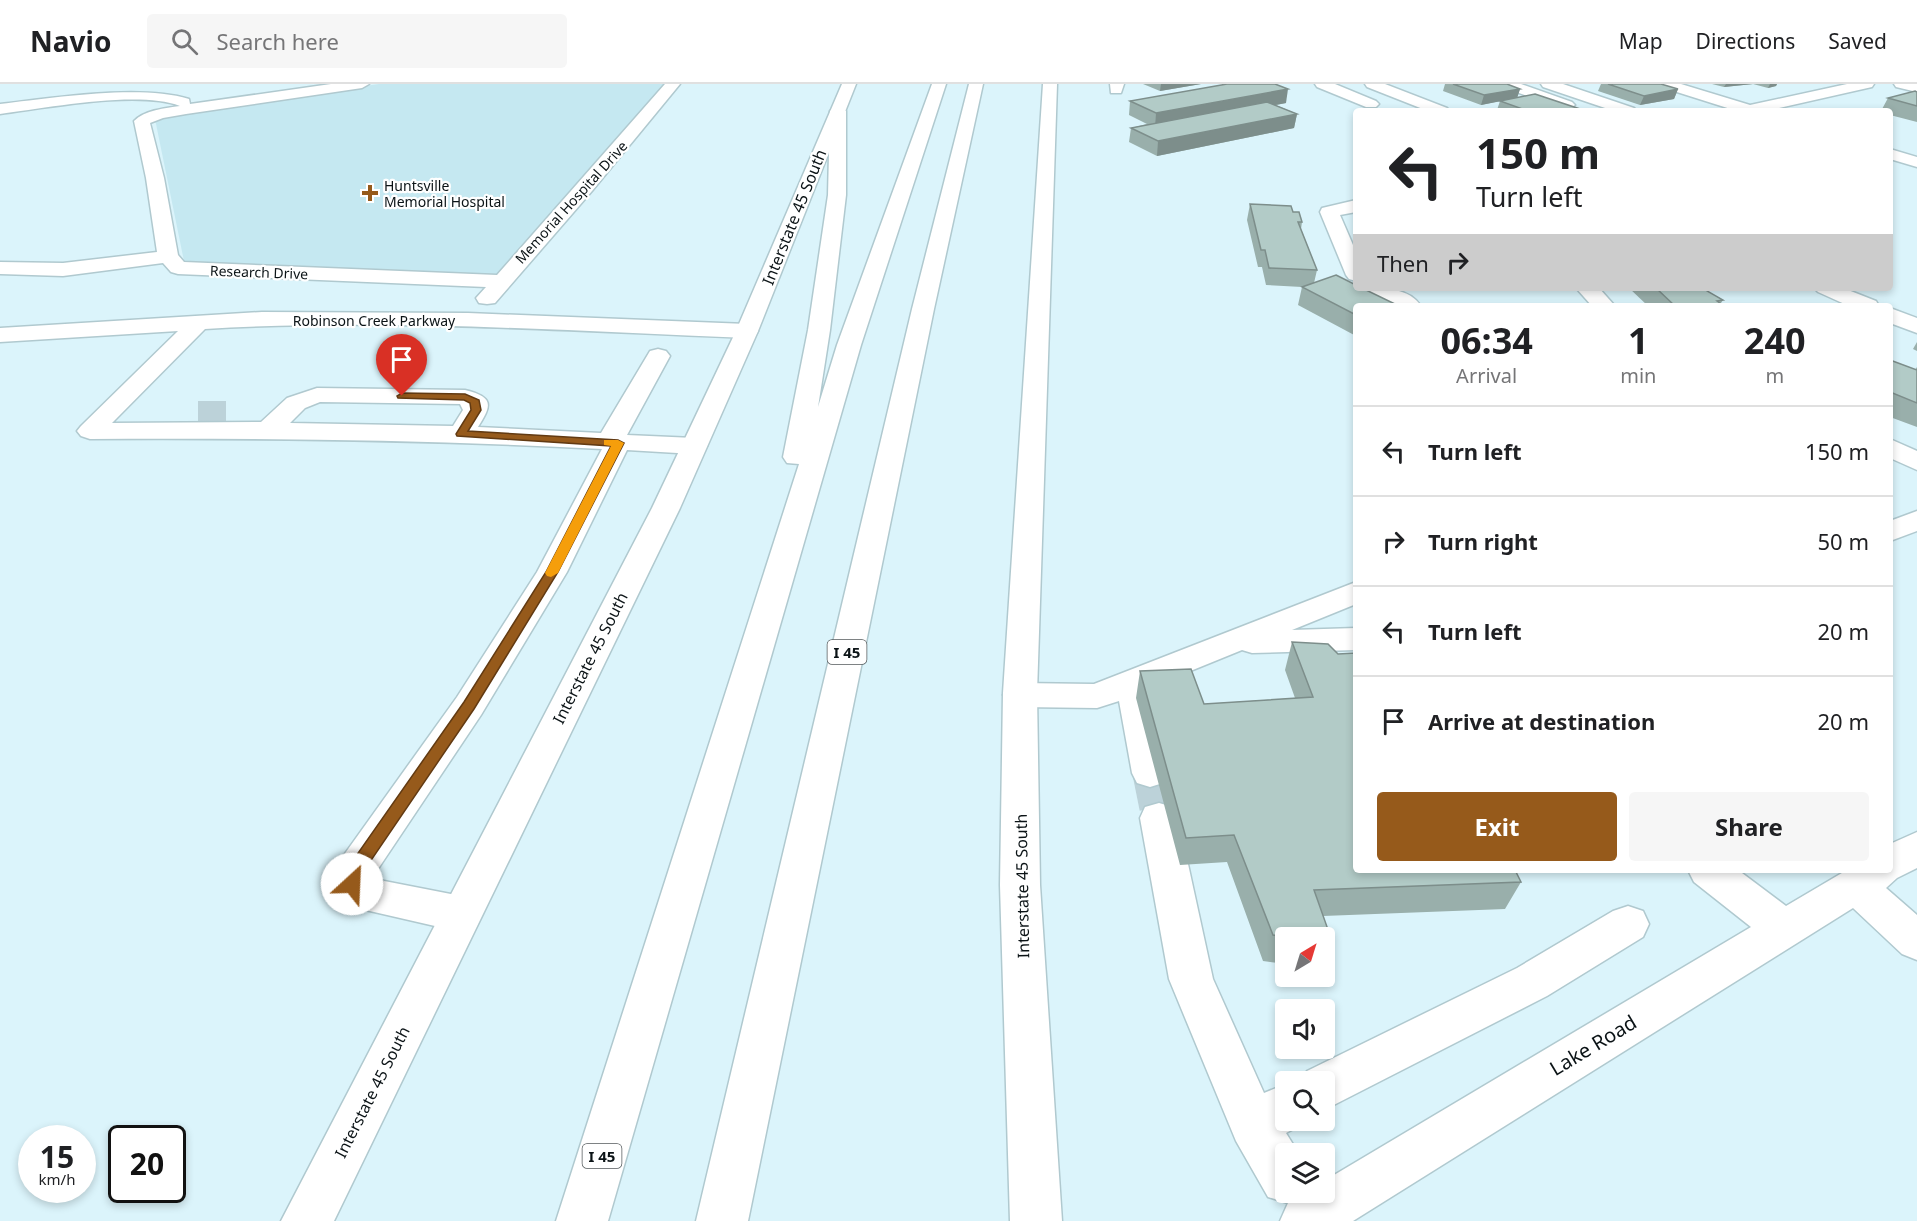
<!DOCTYPE html>
<style>
body{margin:0;font-family:"Noto Sans",sans-serif;background:#f6f6f6;color:#202124;height:100vh;display:flex;flex-direction:column;font-size:22px;white-space:nowrap}
*{box-sizing:border-box;margin:0}
p{font-size:20px;color:#757577}
.icon{flex:none;width:33px;height:33px;fill:none;stroke:currentColor;stroke-width:2;stroke-linecap:round;stroke-linejoin:round}
.map{position:relative;flex:1;overflow:hidden}
.sheet{position:absolute;left:1353px;top:219px;width:540px;height:570px;display:flex;flex-direction:column;background:#fff;border-radius:6px;box-shadow:0 3px 9px #0003}
.sheet>*{flex:none}
.banner{position:absolute;left:1353px;top:24px;width:540px;height:183px;border-radius:6px;box-shadow:0 3px 9px #0003;background:#fff;color:#202124;overflow:hidden}
.needle{width:39px;rotate:38deg}
.buttons{position:absolute;left:1275px;top:843px;display:grid;gap:12px}
.buttons a{display:grid;place-items:center;width:60px;height:60px;border-radius:6px;background:#fff;box-shadow:0 3px 9px #0003;font-size:30px}
.speed{position:absolute;left:18px;top:1041px;display:flex;gap:12px;font-size:30px;font-weight:700;text-align:center}
.speed>*{display:grid;place-content:center;width:78px;height:78px;border-radius:50%;background:#fff;box-shadow:0 3px 9px #0003;line-height:1}
.speed small{font-size:15px;font-weight:400}
.speed .limit{border:3px solid #111;border-radius:9px;background:#fff;color:#111}
.pin{position:absolute;display:grid;place-items:center;width:51px;height:51px;color:#fff;margin:-62px -26px;border-radius:50% 50% 50% 0;rotate:-45deg;box-shadow:0 0 6px #0007}
.pin .icon{rotate:45deg}
.me{position:absolute;width:66px;margin:-33px;rotate:25deg;stroke-linejoin:round;filter:drop-shadow(0 0 4px #0008)}
.turn{display:flex;align-items:center;gap:21px;height:126px;padding:0 24px;font-size:27px}
.turn .icon{width:78px;height:78px;stroke-width:2.5}
.turn b{display:block;font-size:42px;line-height:51px}
.then{display:flex;align-items:center;height:57px;padding:0 24px;background:#0003;gap:12px;font-size:22px}
.eta{display:flex;justify-content:space-evenly;align-items:center;height:102px;text-align:center}
.eta b{font-size:36px;font-weight:700;line-height:42px}
.action{display:flex;gap:12px;margin-top:auto;padding:12px 24px}
.action a{flex:1;height:69px;border-radius:6px;background:#965a1b;color:#fff;font-size:24px;font-weight:700;line-height:69px;text-align:center}
.action a+a{background:#f6f6f6;color:#202124}
ul{padding:0;list-style:none}
li{display:flex;align-items:center;gap:18px;height:90px;padding:0 24px;border-top:2px solid #e0e0e0}
li div{flex:1}
li b{display:block;font-size:22px}
li em{font-style:normal}
header{display:flex;align-items:center;gap:36px;box-sizing:border-box;height:84px;padding:0 30px;background:#fff;border-bottom:2px solid #e0e0e0}
header strong{font-size:28px}
nav{display:flex;gap:33px;margin-inline-start:auto;font-size:21px}
.search{width:420px;height:54px;background:#f6f6f6;display:flex;align-items:center;gap:15px;box-sizing:border-box;padding:0 21px;border-radius:6px;color:#757577;font-size:22px}
.map>svg:first-child{display:block}
.built{fill:#c5e8f1}
.lines{fill:none;stroke-linecap:round;stroke-linejoin:round}
.minor-tunnel-far1{stroke:#bcd2d9;stroke-width:28;stroke-dasharray:28 14;stroke-linecap:butt}
.minor-tunnel{stroke:#bcd2d9;stroke-width:35;stroke-dasharray:35 17;stroke-linecap:butt}
.minor-casing{stroke:#b0c9cf;stroke-width:3}
.major-casing{stroke:#b0c9cf;stroke-width:3}
.highway-casing{stroke:#b0c9cf;stroke-width:3}
.minor{fill:#fff;fill-rule:evenodd}
.major{fill:#fff;fill-rule:evenodd}
.highway{fill:#fff;fill-rule:evenodd}
.wall{fill:#99afab}
.shaded-wall{fill:#7d8e8b}
.building{fill:#b2cbc7;stroke:#7d8e8b;stroke-width:1.5}
.route{fill:#965a1b;stroke:#623a12;stroke-width:1.5}
.slow{fill:#f59e0b}
.poi-dot{fill:#965a1b;stroke:#fff;stroke-width:2}
.labels{text-anchor:middle;dominant-baseline:central;stroke-width:4.5;stroke-linejoin:round;paint-order:stroke}
.far-poi-label{font-size:14px;fill:#0b1316;stroke:#fff;text-anchor:start}
.far-street-label{font-size:14px;fill:#0b1316;stroke:#fff}
.shield{fill:#fff;stroke:#545a5c;stroke-width:1.5}
.shield-label{font-size:15px;font-weight:bold;fill:#0b1316}
.street-label{font-size:16px;fill:#0b1316;stroke:#fff}
.near-street-label{font-size:20px;fill:#0b1316;stroke:#fff}
</style>
<header>
<strong>Navio</strong>
<div class="search"><svg class="icon" aria-label="search" viewBox="0 0 24 24"><circle cx="10" cy="10" r="6"/><path d="M15 15l6 6"/></svg>Search here</div>
<nav><a>Map</a><a>Directions</a><a>Saved</a></nav>
</header>
<div class="map">
<svg width="1917" height="1137" viewBox="0 0 1917 1137">
<rect width="100%" height="100%" fill="#dbf4fb"/>
<polygon class="built" points="379,0 669,0 496,191 185,182 155,35 165,30"/>
<g class="lines">
<polyline class="minor-tunnel-far1" points="198,331 226,331"/>
<polyline class="minor-tunnel" points="1150,689 1159,734"/>
<g class="minor-casing">
<g id="minor">
<path d="M331,0H369L362,4L186,30L163,34L150,39L164,94L178,171L184,178L497,191L665,0H680L592,107L495,219L487,220L479,219L476,214L486,203L178,190L171,188L163,179L63,192L0,190V178L63,179L157,168L146,94L134,37C145,26 165,24 180,22C138,6 47,24 0,30V20C53,14 140,0 189,15L190,20Z"/>
<polygon points="1110,0 1124,0 1121,9 1111,9"/>
<polygon points="1315,0 1335,0 1376,17 1379,20 1376,23 1366,23 1317,3"/>
<polygon points="1365,0 1385,0 1447,24 1450,27 1428,27 1367,3"/>
<polygon points="1500,0 1521,0 1572,18 1575,21 1567,26 1562,24 1502,3"/>
<polygon points="1541,0 1563,0 1634,24 1637,27 1614,27 1543,3"/>
<polygon points="1659,0 1681,0 1750,21 1847,0 1874,0 1872,3 1766,27 1737,27 1661,3"/>
<polygon points="1894,0 1917,0 1917,8 1896,3"/>
<polygon points="1890,65 1917,73 1917,83 1890,75"/>
<polygon points="1356,116 1356,128 1340,131 1356,168 1356,197 1349,195 1346,191 1320,128 1322,124"/>
<path d="M1366,204C1385,204 1409,204 1421,222C1402,222 1379,222 1366,204Z"/>
<polygon points="1576,204 1599,204 1615,222 1592,222"/>
<polygon points="1814,204 1843,204 1876,217 1879,222 1849,222 1818,208"/>
<polygon points="1890,224 1917,234 1917,249 1890,239"/>
<path d="M262,228L468,229L747,240L755,242L758,247L755,252L747,254C567,247 385,234 205,245L112,339L261,338L287,314L317,304L465,306C494,313 492,321 478,343L601,349L650,267L658,265L666,267L670,272L627,351L694,354L703,356L707,362L703,368L694,370L627,366L567,488L481,631L374,791V795L461,812L476,817L482,830L476,843L461,848L348,822L338,812L332,800L341,775L457,613L537,488L602,365C431,356 261,354 90,355L81,352L77,347L81,342L178,247L0,258V244ZM320,318L460,320L463,326L453,342L290,339L305,324Z"/>
<polygon points="1890,355 1917,367 1917,386 1890,374"/>
<polygon points="1917,427 1917,447 1890,457 1890,437"/>
<polygon points="1356,498 1356,520 1292,546 1356,544 1356,566 1252,569 1242,566 1151,603 1168,689 1163,699 1150,703 1137,699 1132,689 1119,617 1097,624 1020,623 1008,620 1003,611 1008,602 1020,599 1094,600"/>
<polygon points="1159,719 1173,723 1178,734 1213,895 1264,1009 1286,1000 1286,1036 1304,1036 1303,1040 1286,1049 1299,1070 1286,1070 1286,1108 1324,1108 1324,1097 1751,843 1694,798 1688,786 1738,786 1786,822 1847,786 1890,786 1890,760 1917,748 1917,784 1897,794 1886,804 1917,831 1917,876 1902,870 1853,824 1353,1137 1280,1137 1288,1119 1268,1113 1236,1057 1169,895 1140,734 1145,723"/>
<polygon points="1628,822 1643,827 1649,840 1643,853 1547,912 1324,1026 1324,998 1303,998 1307,987 1517,884 1613,827"/>
</g>
</g>
<g class="major-casing">
<g id="major">
<polygon points="842,0 856,0 758,247 680,424 334,1137 281,1137 652,424 736,247"/>
<polygon points="1043,0 1057,0 1037,609 1040,801 1062,1137 1010,1137 1000,801 1003,609"/>
</g>
</g>
<g class="highway-casing">
<g id="highway">
<polygon points="932,0 946,0 861,261 608,1137 556,1137 799,380 787,379 783,373 808,246 828,111 830,27 838,22 846,27 846,111 830,246 818,323 837,261"/>
<polygon points="969,0 983,0 934,225 748,1137 696,1137 912,225"/>
</g>
</g>
<use href="#minor" class="minor"/>
<use href="#major" class="major"/>
<use href="#highway" class="highway"/>
</g>
<g class="wall">
<polygon points="1143,0 1201,0 1160,7"/>
<polygon points="1445,0 1507,0 1520,5 1517,14 1577,24 1576,27 1498,27 1497,26 1500,17 1481,21 1443,7"/>
<polygon points="1601,0 1661,0 1678,5 1674,15 1640,21 1598,7"/>
<polygon points="1712,0 1777,0 1776,2 1768,4 1753,0 1724,3"/>
<polygon points="1917,8 1917,38 1890,31 1890,27 1881,27 1888,14"/>
<polygon points="1130,17 1286,19 1276,21 1297,30 1294,44 1157,72 1129,58 1131,44 1147,40 1129,31"/>
<polygon points="1250,120 1293,128 1302,138 1301,145 1317,186 1314,199 1393,219 1393,222 1356,222 1356,252 1298,221 1302,203 1266,201 1262,183 1258,183 1247,136"/>
<polygon points="1629,204 1704,204 1707,207 1723,216 1721,219 1724,222 1648,222"/>
<polygon points="1917,258 1917,267 1913,265"/>
<polygon points="1890,276 1915,286 1917,283 1917,343 1890,333"/>
<polygon points="1292,558 1521,798 1505,825 1323,832 1332,857 1324,874 1324,854 1286,854 1286,880 1263,877 1227,778 1180,781 1136,614 1140,587 1204,620 1295,614 1285,586"/>
</g>
<g class="shaded-wall">
<polygon points="1161,0 1201,0 1160,7"/>
<polygon points="1726,0 1753,0 1724,3"/>
<polygon points="1770,0 1777,0 1776,2 1768,4"/>
<polygon points="1288,5 1286,19 1155,44 1156,29"/>
<polygon points="1520,5 1517,14 1481,21 1484,11"/>
<polygon points="1678,5 1674,15 1640,21 1644,12"/>
<polygon points="1297,30 1294,44 1157,72 1158,57"/>
</g>
<g class="building">
<polygon points="1227,0 1275,0 1288,5 1156,29 1130,17"/>
<polygon points="1453,0 1507,0 1520,5 1484,11"/>
<polygon points="1608,0 1661,0 1678,5 1644,12"/>
<polygon points="1915,7 1917,8 1917,22 1888,14"/>
<polygon points="1535,10 1577,24 1565,27 1528,27 1500,17"/>
<polygon points="1267,18 1297,30 1158,57 1131,44"/>
<polygon points="1250,120 1291,122 1293,128 1299,128 1302,138 1298,138 1317,186 1269,184 1265,166 1261,166"/>
<polygon points="1336,191 1356,201 1356,204 1362,204 1393,219 1389,220 1393,222 1356,222 1356,231 1302,203"/>
<polygon points="1656,204 1704,204 1707,207 1723,216 1717,217 1724,222 1675,222"/>
<polygon points="1890,276 1917,286 1917,319 1890,308"/>
<polygon points="1292,558 1328,560 1338,570 1356,569 1356,786 1515,786 1521,798 1314,806 1332,857 1324,856 1324,854 1295,854 1273,851 1234,751 1186,754 1140,587 1191,585 1204,620 1313,613"/>
</g>
<polygon class="route" points="402,309 465,310 479,316 481,326 468,347 618,356 624,359 558,488 474,625 363,788 358,805 352,807 346,805 344,800 349,782 464,618 546,488 611,362 457,352 456,350 471,326 470,319 464,316 398,314 397,312"/>
<polygon class="slow" points="604,356 618,356 624,359 558,489 551,493 547,492 545,489 611,362 604,361"/>
<path class="poi-dot" d="M367 100h6v6h6v6h-6v6h-6v-6h-6v-6h6z"/>
<g class="labels">
<g class="far-poi-label">
<text x="384" y="101">Huntsville<tspan x="384" dy="16">Memorial Hospital</tspan></text>
</g>
<g class="far-street-label">
<text transform="translate(571 118) rotate(-48)">Memorial Hospital Drive</text>
<text transform="translate(259 188) rotate(2)">Research Drive</text>
<text x="374" y="236">Robinson Creek Parkway</text>
</g>
<g class="shield">
<rect x="827.5" y="556" width="39" height="24" rx="4.5"/>
<rect x="582.5" y="1060" width="39" height="24" rx="4.5"/>
</g>
<g class="shield-label">
<text x="847" y="568">I 45</text>
<text x="602" y="1072">I 45</text>
</g>
<g class="street-label">
<text transform="translate(794 133) rotate(-68)">Interstate 45 South</text>
<text transform="translate(590 574) rotate(-63)">Interstate 45 South</text>
<text transform="translate(1022 802) rotate(-91)">Interstate 45 South</text>
<text transform="translate(372 1008) rotate(-63)">Interstate 45 South</text>
</g>
<g class="near-street-label">
<text transform="translate(1593 961) rotate(-31)">Lake Road</text>
</g>
</g>
</svg>
<div class="buttons">
<a><svg class="needle" viewBox="-14 -14 28 28"><path d="M0-13l5 13h-10z" fill="#e53935"/><path d="M0 13l5-13h-10z" fill="#757577"/></svg></a>
<a><svg class="icon" aria-label="sound" viewBox="0 0 24 24"><path d="M4 9h4l5-4v14l-5-4H4zM17 9q2 3 0 6"/></svg></a>
<a><svg class="icon" aria-label="search" viewBox="0 0 24 24"><circle cx="10" cy="10" r="6"/><path d="M15 15l6 6"/></svg></a>
<a><svg class="icon" aria-label="layers" viewBox="0 0 24 24"><path d="M12 4l9 5-9 5-9-5zM3 14l9 5 9-5"/></svg></a>
</div>
<div class="speed"><div>15<small>km/h</small></div><div class="limit">20</div></div>
<div class="pin" style="left:402px;top:312px;background:#d93025"><svg class="icon" aria-label="arrive" viewBox="0 0 24 24"><path d="M6 21V4h12l-3 4 3 4H6"/></svg></div>
<svg class="me" style="left:352px;top:800px" viewBox="-20 -20 40 40"><circle r="19" fill="#fff"/><path d="M0-13L10 11 0 6-10 11z" fill="#965a1b"/></svg>
<div class="banner">
<div class="turn"><svg class="icon" aria-label="left" viewBox="0 0 24 24"><path d="M17 20v-9H6M10 6l-5 5 5 5"/></svg><div><b>150 m</b>Turn left</div></div>
<div class="then">Then<svg class="icon" aria-label="right" viewBox="0 0 24 24"><path d="M7 20v-9h11M14 6l5 5-5 5"/></svg></div>
</div>
<section class="sheet">
<div class="eta">
<div><b>06:34</b><p>Arrival</p></div>
<div><b>1</b><p>min</p></div>
<div><b>240</b><p>m</p></div>
</div>
<ul>
<li><svg class="icon" aria-label="left" viewBox="0 0 24 24"><path d="M17 20v-9H6M10 6l-5 5 5 5"/></svg><div><b>Turn left</b></div><em>150 m</em></li>
<li><svg class="icon" aria-label="right" viewBox="0 0 24 24"><path d="M7 20v-9h11M14 6l5 5-5 5"/></svg><div><b>Turn right</b></div><em>50 m</em></li>
<li><svg class="icon" aria-label="left" viewBox="0 0 24 24"><path d="M17 20v-9H6M10 6l-5 5 5 5"/></svg><div><b>Turn left</b></div><em>20 m</em></li>
<li><svg class="icon" aria-label="arrive" viewBox="0 0 24 24"><path d="M6 21V4h12l-3 4 3 4H6"/></svg><div><b>Arrive at destination</b></div><em>20 m</em></li>
</ul>
<div class="action"><a>Exit</a><a>Share</a></div>
</section>
</div>
